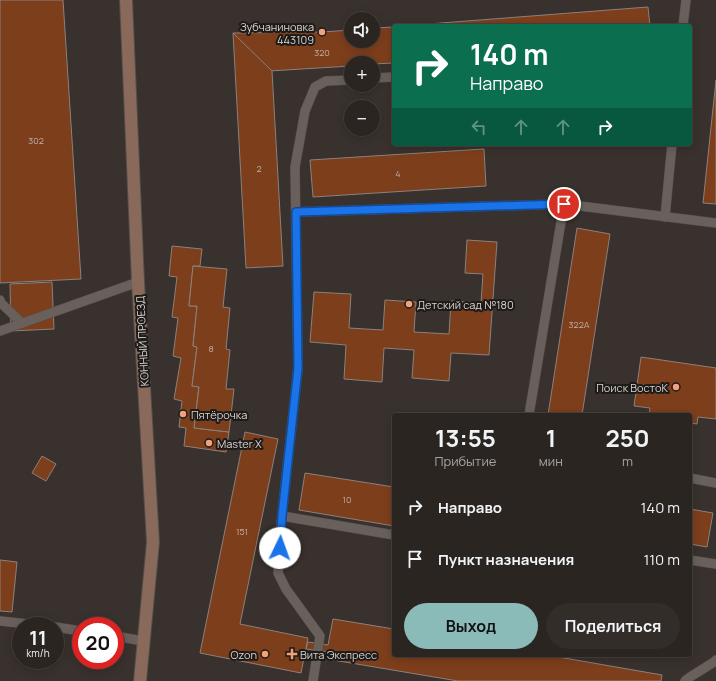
<!DOCTYPE html>
<html lang="ru">
<meta charset="utf-8">
<style>
body{margin:0;font-family:Manrope,sans-serif;background:#332d2a;color:#f1f3f6;height:100vh;display:flex;flex-direction:column;font-size:15px;white-space:nowrap}
*{box-sizing:border-box;margin:0}
p{font-size:13px;color:#a6a5a5}
.icon{flex:none;width:22px;height:22px;fill:none;stroke:currentColor;stroke-width:2;stroke-linecap:round;stroke-linejoin:round}
.map{position:relative;flex:1;overflow:hidden}
.side{position:absolute;left:392px;top:413px;width:300px;height:244px;display:flex;flex-direction:column;background:#2b2522;border-radius:4px;box-shadow:0 2px 10px #0003,0 0 0 1px #474240}
.side>*{flex:none}
.top-card{position:absolute;left:392px;top:24px;width:300px;height:122px;border-radius:4px;box-shadow:0 2px 10px #0003,0 0 0 1px #474240;background:#0b6e4f;color:#fff;overflow:hidden}
.fabs{position:absolute;left:344px;top:12px;display:grid;gap:8px}
.fabs a{display:grid;place-items:center;width:36px;height:36px;border-radius:50%;background:#2b2522;box-shadow:0 2px 10px #0003,0 0 0 1px #474240;font-size:20px}
.speed{position:absolute;left:12px;top:617px;display:flex;gap:8px;font-size:20px;font-weight:700;text-align:center}
.speed>*{display:grid;place-content:center;width:52px;height:52px;border-radius:50%;background:#2b2522;box-shadow:0 2px 10px #0003,0 0 0 1px #474240;line-height:1}
.speed small{font-size:10px;font-weight:400}
.speed .limit{border:6px solid #d22;background:#fff;color:#111}
.pin{position:absolute;display:grid;place-items:center;width:34px;height:34px;color:#fff;margin:-17px;border:2px solid #fff;border-radius:50%;box-shadow:0 1px 4px #0007}
.me{position:absolute;width:44px;margin:-22px;rotate:3deg;stroke-linejoin:round;filter:drop-shadow(0 0 3px #0008)}
.turn{display:flex;align-items:center;gap:14px;height:84px;padding:0 12px;font-size:18px}
.turn .icon{width:52px;height:52px;stroke-width:2.5}
.turn b{display:block;font-size:28px;line-height:34px}
.lanes{display:flex;align-items:center;height:38px;padding:0 12px;background:#0003;justify-content:center;gap:20px;direction:ltr}
.lanes .off{opacity:.35}
.eta{display:flex;justify-content:space-evenly;align-items:center;height:68px;text-align:center}
.eta b{font-size:24px;font-weight:700;line-height:28px}
.primary-button{display:flex;gap:8px;margin-top:auto;padding:8px 12px}
.primary-button a{flex:1;height:46px;border-radius:24px;background:#8bbbb9;color:#111;font-size:16px;font-weight:700;line-height:46px;text-align:center}
.primary-button a+a{background:#332d2a;color:#f1f3f6}
ul{padding:0;list-style:none}
li{display:flex;align-items:center;gap:12px;height:52px;padding:0 12px}
li div{flex:1}
li b{display:block;font-size:15px}
li em{font-style:normal}
.map>svg:first-child{display:block}
.building{fill:#7d3e1b;stroke:#8b817d}
.lines{fill:none;stroke-linecap:round;stroke-linejoin:round}
.lane-casing{stroke:#544d4a;stroke-width:10}
.secondary-casing{stroke:#544d4a;stroke-width:14}
.lane{stroke:#69605c;stroke-width:9}
.secondary{stroke:#89695a;stroke-width:12}
.route-casing{stroke:#114b97;stroke-width:10}
.route{stroke:#1a73e8;stroke-width:7}
.poi-dot{fill:#f1a27b;stroke:#1d1a18;stroke-width:1.5}
.labels{text-anchor:middle;dominant-baseline:central;stroke-width:4;stroke-linejoin:round;paint-order:stroke}
.number-label{font-size:9px;fill:#c2aea4}
.poi-label{font-size:11px;fill:#d9d4d1;stroke:#1d1a18;text-anchor:start}
.street-label{font-size:11px;fill:#d9d4d1;stroke:#1d1a18}
</style>
<div class="map">
<svg width="716" height="681" viewBox="0 0 716 681">
<rect width="100%" height="100%" fill="#39312d"/>
<g class="building">
<polygon points="0,0 63,0 81,279 0,283"/>
<polygon points="648,7 650,26 402,26"/>
<polygon points="394,27 394,63 373,64 373,63 351,63 351,66 269,71 233,33 322,32 351,30 351,41 373,41 373,28"/>
<polygon points="233,33 272,71 283,266 246,268"/>
<polygon points="716,80 716,204 703,203"/>
<polygon points="484,149 486,186 313,197 310,160"/>
<polygon points="577,228 610,234 582,415 548,415"/>
<polygon points="467,240 497,242 489,355 451,353 449,381 412,378 414,350 384,348 382,382 344,379 346,345 310,342 314,292 351,294 349,328 383,330 385,300 416,302 414,332 449,334 451,301 481,303 483,274 465,273"/>
<polygon points="172,246 202,249 200,266 193,266 189,306 197,306 193,346 197,347 192,386 199,387 194,428 229,432 226,452 184,446 186,428 179,427 182,401 174,399 181,358 173,356 178,318 172,317 177,277 169,276"/>
<polygon points="193,266 227,269 223,307 230,308 226,349 230,350 226,389 234,389 229,432 194,428 199,387 192,386 197,347 193,346 197,306 189,306"/>
<polygon points="52,282 54,329 11,331 10,284"/>
<polygon points="641,357 716,368 716,419 698,417 697,424 690,423 690,415 649,415 650,408 634,406"/>
<polygon points="245,432 278,439 240,624 308,638 301,673 200,653"/>
<polygon points="42,456 56,464 46,481 32,473"/>
<polygon points="305,473 394,487 394,526 299,510"/>
<polygon points="690,509 713,513 707,547 690,544"/>
<polygon points="0,560 17,562 12,612 0,611"/>
<polygon points="333,619 394,629 394,655 547,655 662,675 661,681 458,681 327,659 328,652 306,649 308,642 328,645"/>
</g>
<g class="lines">
<g class="lane-casing">
<g id="lane">
<polyline points="683,26 686,0"/>
<polyline points="373,78 394,77"/>
<polyline points="296,212 564,204 716,223"/>
<polyline points="665,217 672,144"/>
<polyline points="0,300 1,303 22,323"/>
<polyline points="0,331 138,282"/>
<polyline points="529,415 564,204"/>
<polyline points="690,478 716,483"/>
<polyline points="282,516 394,535"/>
<polyline points="690,560 716,564"/>
<polyline points="0,621 47,626"/>
<polyline points="55,627 81,631"/>
<polyline points="115,636 143,641"/>
<polyline points="313,681 320,636 286,589 278,573 281,524 298,368 295,167 305,111 315,87 326,81 351,80"/>
<polyline points="685,681 690,677 714,662 716,660"/>
</g>
</g>
<g class="secondary-casing">
<polyline id="secondary" points="126,0 138,282 153,542 140,681"/>
</g>
<use href="#lane" class="lane"/>
<use href="#secondary" class="secondary"/>
</g>
<g class="lines">
<g class="route-casing">
<polyline id="route" points="280,548 282,516 298,368 296,212 564,204"/>
</g>
<use href="#route" class="route"/>
</g>
<g class="poi-dot">
<circle cx="322" cy="32" r="4"/>
<circle cx="409" cy="304" r="4"/>
<circle cx="676" cy="387" r="4"/>
<circle cx="183" cy="414" r="4"/>
<circle cx="209" cy="443" r="4"/>
<circle cx="265" cy="654" r="4"/>
<path d="M290 648h4v4h4v4h-4v4h-4v-4h-4v-4h4z"/>
</g>
<g class="labels">
<g class="number-label">
<text x="322" y="52">320</text>
<text x="36" y="140">302</text>
<text x="259" y="168">2</text>
<text x="398" y="173">4</text>
<text x="579" y="324">322А</text>
<text x="211" y="348">8</text>
<text x="347" y="499">10</text>
<text x="242" y="531">151</text>
</g>
<g class="poi-label">
<text x="314" y="26" text-anchor="end">Зубчаниновка<tspan x="314" dy="13">443109</tspan></text>
<text x="417" y="304">Детский сад №180</text>
<text x="668" y="387" text-anchor="end">Поиск ВостоК</text>
<text x="191" y="414">Пятёрочка</text>
<text x="217" y="443">Master X</text>
<text x="257" y="654" text-anchor="end">Ozon</text>
<text x="300" y="654">Вита Экспресс</text>
</g>
<g class="street-label">
<text transform="translate(142 341) rotate(-93)">КОННЫЙ ПРОЕЗД</text>
</g>
</g>
</svg>
<div class="fabs">
<a><svg class="icon" aria-label="sound" viewBox="0 0 24 24"><path d="M4 9h4l5-4v14l-5-4H4zM17 9q2 3 0 6"/></svg></a>
<a>+</a>
<a>−</a>
</div>
<div class="speed"><div>11<small>km/h</small></div><div class="limit">20</div></div>
<div class="pin" style="left:564px;top:204px;background:#d93025"><svg class="icon" aria-label="arrive" viewBox="0 0 24 24"><path d="M6 21V4h12l-3 4 3 4H6"/></svg></div>
<svg class="me" style="left:280px;top:548px" viewBox="-20 -20 40 40"><circle r="19" fill="#fff"/><path d="M0-13L10 11 0 6-10 11z" fill="#1a73e8"/></svg>
<div class="top-card">
<div class="turn"><svg class="icon" aria-label="right" viewBox="0 0 24 24"><path d="M7 20v-9h11M14 6l5 5-5 5"/></svg><div><b>140 m</b>Направо</div></div>
<div class="lanes"><svg class="icon off" aria-label="left" viewBox="0 0 24 24"><path d="M17 20v-9H6M10 6l-5 5 5 5"/></svg><svg class="icon off" aria-label="ahead" viewBox="0 0 24 24"><path d="M12 20V5M6 11l6-6 6 6"/></svg><svg class="icon off" aria-label="ahead" viewBox="0 0 24 24"><path d="M12 20V5M6 11l6-6 6 6"/></svg><svg class="icon" aria-label="right" viewBox="0 0 24 24"><path d="M7 20v-9h11M14 6l5 5-5 5"/></svg></div>
</div>
<section class="side">
<div class="eta">
<div><b>13:55</b><p>Прибытие</p></div>
<div><b>1</b><p>мин</p></div>
<div><b>250</b><p>m</p></div>
</div>
<ul>
<li><svg class="icon" aria-label="right" viewBox="0 0 24 24"><path d="M7 20v-9h11M14 6l5 5-5 5"/></svg><div><b>Направо</b></div><em>140 m</em></li>
<li><svg class="icon" aria-label="arrive" viewBox="0 0 24 24"><path d="M6 21V4h12l-3 4 3 4H6"/></svg><div><b>Пункт назначения</b></div><em>110 m</em></li>
</ul>
<div class="primary-button"><a>Выход</a><a>Поделиться</a></div>
</section>
</div>
